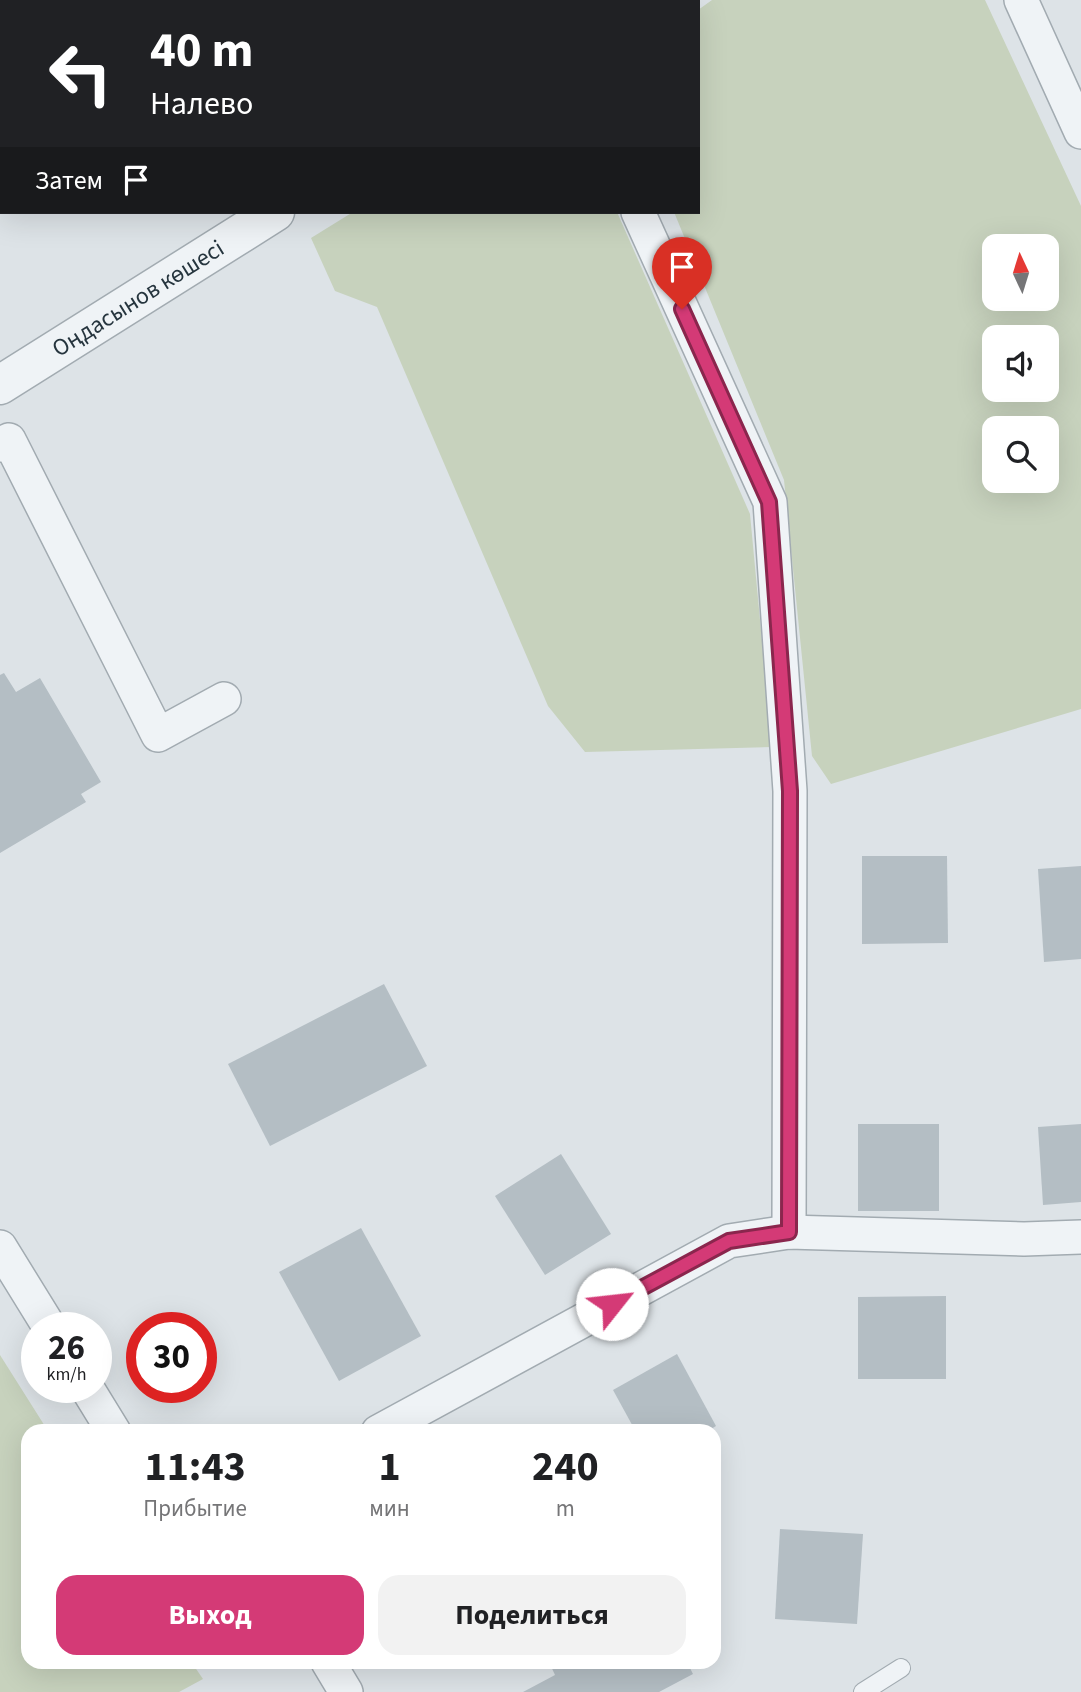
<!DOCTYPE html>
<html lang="ru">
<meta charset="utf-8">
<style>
body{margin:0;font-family:"Source Sans 3",sans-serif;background:#f2f2f2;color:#202124;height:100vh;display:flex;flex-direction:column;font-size:26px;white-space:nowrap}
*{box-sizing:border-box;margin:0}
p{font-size:23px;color:#757577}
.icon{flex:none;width:38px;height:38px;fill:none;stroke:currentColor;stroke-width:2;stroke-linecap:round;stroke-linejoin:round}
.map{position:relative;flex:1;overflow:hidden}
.sheet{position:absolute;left:21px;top:1424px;width:700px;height:245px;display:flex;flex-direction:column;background:#fff;border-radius:21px;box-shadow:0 7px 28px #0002}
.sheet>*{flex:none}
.banner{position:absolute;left:0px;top:0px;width:700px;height:214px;box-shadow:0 7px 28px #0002;background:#202124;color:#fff;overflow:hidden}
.needle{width:46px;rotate:356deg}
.controls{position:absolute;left:982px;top:234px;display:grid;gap:14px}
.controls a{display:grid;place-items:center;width:77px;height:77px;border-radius:14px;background:#fff;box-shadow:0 7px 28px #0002;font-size:35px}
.speed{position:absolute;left:21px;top:1312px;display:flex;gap:14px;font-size:35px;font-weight:700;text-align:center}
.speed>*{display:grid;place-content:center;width:91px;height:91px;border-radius:50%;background:#fff;box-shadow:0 7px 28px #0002;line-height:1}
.speed small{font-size:18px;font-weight:400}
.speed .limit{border:10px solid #d22;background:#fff;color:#111}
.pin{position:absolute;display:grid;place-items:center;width:60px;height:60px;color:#fff;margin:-72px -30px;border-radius:50% 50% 50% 0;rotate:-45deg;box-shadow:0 0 7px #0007}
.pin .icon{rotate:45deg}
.me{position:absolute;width:77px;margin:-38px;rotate:61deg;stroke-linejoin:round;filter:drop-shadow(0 0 5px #0008)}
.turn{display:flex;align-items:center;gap:24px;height:147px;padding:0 35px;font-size:32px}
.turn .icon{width:91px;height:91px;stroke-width:2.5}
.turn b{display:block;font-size:49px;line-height:60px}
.then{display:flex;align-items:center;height:66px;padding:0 35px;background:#0003;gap:14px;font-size:26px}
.eta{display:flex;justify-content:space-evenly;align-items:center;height:119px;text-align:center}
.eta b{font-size:42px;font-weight:700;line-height:49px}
.button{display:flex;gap:14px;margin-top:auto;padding:14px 35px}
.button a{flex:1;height:80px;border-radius:21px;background:#d43a76;color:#fff;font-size:28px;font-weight:700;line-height:80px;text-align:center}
.button a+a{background:#f2f2f2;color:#202124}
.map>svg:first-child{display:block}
.green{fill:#c7d2bd;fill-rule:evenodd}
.building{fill:#b4bec4}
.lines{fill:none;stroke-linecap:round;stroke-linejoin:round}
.service-casing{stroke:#a2abb1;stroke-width:20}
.minor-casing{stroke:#a2abb1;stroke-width:36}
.tertiary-casing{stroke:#a2abb1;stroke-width:41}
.service{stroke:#eff3f6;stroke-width:18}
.minor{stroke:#eff3f6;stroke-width:33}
.tertiary{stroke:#eff3f6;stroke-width:38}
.route-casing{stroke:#8a264d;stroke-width:18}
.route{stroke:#d43a76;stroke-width:12}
.labels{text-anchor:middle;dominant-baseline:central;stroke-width:7;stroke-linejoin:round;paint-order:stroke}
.street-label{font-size:24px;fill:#26353e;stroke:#ecf2f5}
</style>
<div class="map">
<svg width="1081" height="1692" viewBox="0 0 1081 1692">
<rect width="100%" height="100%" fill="#dde3e7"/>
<g class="green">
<polygon points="149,0 300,0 301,2 146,2"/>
<polygon points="359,0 542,0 356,2"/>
<path d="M712,0H985L1081,206V709L831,784L812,756L784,480L674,212H698V10ZM994,247H1046V299H994ZM994,338H1046V390H994ZM994,429H1046V481H994Z"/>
<polygon points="353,212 617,212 750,514 772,747 585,752 548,706 377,307 335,291 311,238"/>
<polygon points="0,1355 48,1431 28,1432 28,1662 192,1663 203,1679 179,1692 0,1692"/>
</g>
<g class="building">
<polygon points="4,673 16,692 40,678 101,782 81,794 86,802 0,853 0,675"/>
<polygon points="862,856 947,856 948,943 862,944"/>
<polygon points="1081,866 1081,959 1044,962 1038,869"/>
<polygon points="384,984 427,1066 270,1146 228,1064"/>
<rect x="858" y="1124" width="81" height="87"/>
<polygon points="1081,1124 1081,1202 1043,1205 1038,1127"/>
<polygon points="561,1154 611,1234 545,1275 495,1196"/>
<polygon points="361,1228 421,1336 339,1381 279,1272"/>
<polygon points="946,1296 946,1379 858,1379 858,1297"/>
<polygon points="677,1354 716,1426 706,1432 636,1432 613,1390"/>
<polygon points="780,1529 863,1534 857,1624 775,1619"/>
<polygon points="549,1662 687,1662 693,1674 659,1692 523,1692 555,1675"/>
</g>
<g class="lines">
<g class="service-casing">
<polyline id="service" points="863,1692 901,1668"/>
</g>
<g class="minor-casing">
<g id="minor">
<polyline points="1021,0 1081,132"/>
<polyline points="638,212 770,502 790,791 789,1232"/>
<polyline points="0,445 9,440 158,735 224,699"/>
<polyline points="0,1247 50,1328"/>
<polyline points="87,1388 114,1432"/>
<polyline points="378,1432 729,1241 789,1232 1024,1239 1081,1237"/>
<polyline points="328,1662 346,1692"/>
</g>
</g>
<g class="tertiary-casing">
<g id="tertiary">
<polyline points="617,2 620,0"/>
<path id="s1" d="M0,385L275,212"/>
</g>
</g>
<use href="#service" class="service"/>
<use href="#minor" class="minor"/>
<use href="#tertiary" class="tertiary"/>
</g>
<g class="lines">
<g class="route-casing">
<polyline id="route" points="612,1304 729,1241 789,1232 790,791 769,502 682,309"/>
</g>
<use href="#route" class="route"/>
</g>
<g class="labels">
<g class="street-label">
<text stroke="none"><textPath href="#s1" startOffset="163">Оңдасынов көшесі</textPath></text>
</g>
</g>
</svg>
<div class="controls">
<a><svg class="needle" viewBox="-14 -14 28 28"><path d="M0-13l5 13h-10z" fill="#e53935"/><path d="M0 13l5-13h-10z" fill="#757577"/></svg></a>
<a><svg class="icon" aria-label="sound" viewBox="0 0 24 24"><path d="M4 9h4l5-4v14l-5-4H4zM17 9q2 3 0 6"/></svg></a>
<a><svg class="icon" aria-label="search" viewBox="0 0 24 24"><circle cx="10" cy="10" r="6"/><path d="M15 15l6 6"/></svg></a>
</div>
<div class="speed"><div>26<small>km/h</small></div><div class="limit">30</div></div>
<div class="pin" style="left:682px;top:309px;background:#d93025"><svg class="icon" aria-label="arrive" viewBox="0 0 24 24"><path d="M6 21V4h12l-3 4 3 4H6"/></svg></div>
<svg class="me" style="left:612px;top:1304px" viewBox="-20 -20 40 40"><circle r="19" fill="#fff"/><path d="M0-13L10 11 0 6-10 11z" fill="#d43a76"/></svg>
<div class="banner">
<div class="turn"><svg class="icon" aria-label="left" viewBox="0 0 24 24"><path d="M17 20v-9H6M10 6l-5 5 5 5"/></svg><div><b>40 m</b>Налево</div></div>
<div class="then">Затем<svg class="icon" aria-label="arrive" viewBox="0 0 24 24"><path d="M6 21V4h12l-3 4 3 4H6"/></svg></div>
</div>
<section class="sheet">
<div class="eta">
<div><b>11:43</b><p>Прибытие</p></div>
<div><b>1</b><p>мин</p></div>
<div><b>240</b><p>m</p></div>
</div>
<div class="button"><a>Выход</a><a>Поделиться</a></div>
</section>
</div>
